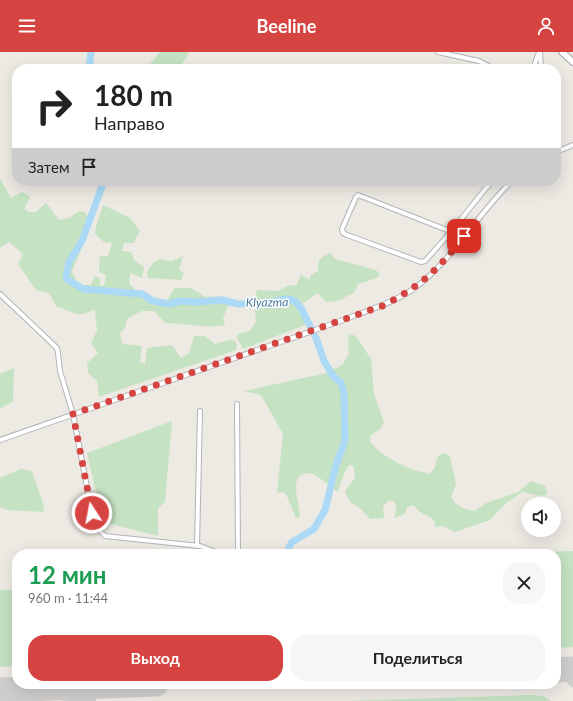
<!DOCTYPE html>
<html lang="ru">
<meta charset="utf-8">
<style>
body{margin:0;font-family:Lato,sans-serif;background:#f6f6f6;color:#222;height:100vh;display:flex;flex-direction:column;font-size:15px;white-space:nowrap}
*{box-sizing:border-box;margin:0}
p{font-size:13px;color:#767676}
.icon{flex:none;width:22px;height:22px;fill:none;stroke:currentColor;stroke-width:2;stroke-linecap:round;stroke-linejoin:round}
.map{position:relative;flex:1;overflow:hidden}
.sheet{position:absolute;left:12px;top:497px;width:549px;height:140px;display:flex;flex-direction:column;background:#fff;border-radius:16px;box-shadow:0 4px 16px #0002}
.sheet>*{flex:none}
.banner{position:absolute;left:12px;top:12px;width:549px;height:122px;border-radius:16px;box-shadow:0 4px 16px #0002;background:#fff;color:#222;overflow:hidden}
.buttons{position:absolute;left:521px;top:445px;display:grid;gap:8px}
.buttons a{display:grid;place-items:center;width:40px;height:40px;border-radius:50%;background:#fff;box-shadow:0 4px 16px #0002;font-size:20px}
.pin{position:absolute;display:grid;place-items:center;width:34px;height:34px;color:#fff;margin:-17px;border-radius:8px;box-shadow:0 2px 6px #0006}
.me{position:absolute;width:44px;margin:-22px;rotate:349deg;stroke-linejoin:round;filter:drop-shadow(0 0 3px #0008)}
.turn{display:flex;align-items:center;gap:14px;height:84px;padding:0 16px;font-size:18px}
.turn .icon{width:52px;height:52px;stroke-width:2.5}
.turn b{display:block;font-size:28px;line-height:34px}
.then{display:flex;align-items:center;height:38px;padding:0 16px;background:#0003;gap:8px;font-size:15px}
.round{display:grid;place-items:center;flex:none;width:42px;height:42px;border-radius:16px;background:#f6f6f6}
.summary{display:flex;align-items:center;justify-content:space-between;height:68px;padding:0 16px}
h1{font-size:24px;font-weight:700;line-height:30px;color:#1e9e55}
.button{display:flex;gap:8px;margin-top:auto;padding:8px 16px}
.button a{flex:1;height:46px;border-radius:16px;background:#d64441;color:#fff;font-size:16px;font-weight:700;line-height:46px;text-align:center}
.button a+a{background:#f6f6f6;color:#222}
header{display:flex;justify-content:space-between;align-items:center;height:52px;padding:0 16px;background:#d64441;color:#fff;font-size:18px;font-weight:700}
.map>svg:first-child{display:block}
.green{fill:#c5e2c3}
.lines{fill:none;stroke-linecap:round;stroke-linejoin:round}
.river{stroke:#abd9f6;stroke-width:7}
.taxiway{stroke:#d0cecc;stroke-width:10}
.runway{stroke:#d0cecc;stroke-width:25}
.street-casing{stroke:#b1b4b8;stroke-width:6}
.secondary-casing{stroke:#b0b3b7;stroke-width:8}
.street{stroke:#fff;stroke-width:4}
.secondary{stroke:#fff;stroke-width:5.5}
.route{stroke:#d64441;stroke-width:7;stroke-dasharray:0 12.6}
.labels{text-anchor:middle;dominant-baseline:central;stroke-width:3;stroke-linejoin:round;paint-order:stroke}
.water-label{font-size:12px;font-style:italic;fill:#47769d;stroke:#fff}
</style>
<header><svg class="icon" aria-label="menu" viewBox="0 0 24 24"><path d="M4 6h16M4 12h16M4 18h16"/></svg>Beeline<svg class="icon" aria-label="person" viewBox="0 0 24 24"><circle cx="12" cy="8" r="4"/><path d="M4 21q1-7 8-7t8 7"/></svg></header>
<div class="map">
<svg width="573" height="649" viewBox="0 0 573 649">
<rect width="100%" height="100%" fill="#edeae4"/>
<g class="green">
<polygon points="160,0 189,0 181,14 182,17 146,17"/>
<path d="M0,126L11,146L22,140L30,145L24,157L29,160H36L46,151L59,168L69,166L79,159L86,161L91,174L72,219L76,229L84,233H91L95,224L100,226V233L104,234L106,223L99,220L100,204H108L112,191L104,190L95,182L96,174L103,153L130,166L140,179L133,191H124L122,199L131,200L135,209L144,215L142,226L130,221L129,232L144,246L166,250L175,236H191L205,245L223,244L229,252L223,266L225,273C205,277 185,271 165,271L154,259H142L127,267L125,276L120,281L122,292L142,294L140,310L145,312L147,296L172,293L181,306L189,301L194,284H205L215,292L230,288L235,289L237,293L236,298L99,345L97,329L88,321L87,311L98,301L91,291L97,279L95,258L79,263L56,254L49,241L36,238L18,212L23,202L9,190L0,196Z"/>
<path d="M331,201L333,205L338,208L376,218L380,222L377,226L358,232L354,241C341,246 341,250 326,250L318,241L300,253L298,259L304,268L305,273L243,297L237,286L238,282L250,279L256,269L254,249L257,238L278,239L289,233L296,234L301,223L310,228V224L319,218C315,208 323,204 331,201Z"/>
<polygon points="183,204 179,218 184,221 181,228 148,226 147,220 153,211 159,207 172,209"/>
<path d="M349,282L356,284L371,307L374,342L384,370L381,376L370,384V390C385,407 407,417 429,422L434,417L438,404L445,401L450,404L456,432L451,445L455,451L461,455L468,458L475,459L486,451L518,440L531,429L545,434L547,442L541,444L522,440L505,452L490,468L455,480L443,474L435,475C435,464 427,465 420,460C417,458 415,455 413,453L407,455L405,462L394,466C402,443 384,446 383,457C383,460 384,463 385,466L370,467L360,456L351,451L345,440L346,437L355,426L354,415L352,413H349L345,419L338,440C331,435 321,426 313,422C309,421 307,421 303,422C290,426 299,452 300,462L299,466H296L286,442L282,440L277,441L283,382L261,343L244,339L327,321L342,313L346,307L349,301L348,288Z"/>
<polygon points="14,316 13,350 0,356 0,322"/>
<polygon points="172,369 165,450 158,456 158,484 103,470 87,401"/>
<polygon points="21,417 32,419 44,454 43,460 7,458 0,455 0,426"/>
<polygon points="573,499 573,595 556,596 556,502 479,502"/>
<polygon points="0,538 17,538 17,614 0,615"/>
<polygon points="533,643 543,644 551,649 346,649"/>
</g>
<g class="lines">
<g class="river">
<polyline points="89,17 91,0"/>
<polyline points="104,129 82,189 69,210 66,223 67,227 73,231 83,237 142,242 153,249 169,252 181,249 197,250 222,248 238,252 249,252 272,250 287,247 292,248 296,250 301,256 316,286 324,309 333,324 341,331 344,341 345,389 336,413 325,458 314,477 292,490 289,495 289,502"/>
</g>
<g class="taxiway">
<polyline points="556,619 568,624 573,630"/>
<path d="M6,637C35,639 62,642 91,649"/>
</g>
<g class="runway">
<polyline points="556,618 573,617"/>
<polyline points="0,638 156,632"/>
</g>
<g class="street-casing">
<g id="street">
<polyline points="438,0 479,9 494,17"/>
<polyline points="540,0 541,17"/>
<polyline points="533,17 539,0"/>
<polyline points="556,100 573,93"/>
<polyline points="450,181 447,178 358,143 356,145 342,177 343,181 347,183 421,210 425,209 450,181 486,136 494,129"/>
<polyline points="0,242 57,296 58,301 60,319 73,362 92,461 98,477 105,484 200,494 221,502"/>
<polyline points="237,352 238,502"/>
<path d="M0,388C90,357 179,325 269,294C296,285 324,275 351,265C372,257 394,250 412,238C453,209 476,163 512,129"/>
<polyline points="197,494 200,359"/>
</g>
</g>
<g class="secondary-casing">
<polyline id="secondary" points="562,0 573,10"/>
</g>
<use href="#street" class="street"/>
<use href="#secondary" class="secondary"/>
</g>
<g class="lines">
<path class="route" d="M92,461L73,362L382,254C420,235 439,217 464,184"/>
</g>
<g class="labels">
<g class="water-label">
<text transform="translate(267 250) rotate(-1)">Klyazma</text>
</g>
</g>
</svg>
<div class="buttons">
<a><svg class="icon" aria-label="sound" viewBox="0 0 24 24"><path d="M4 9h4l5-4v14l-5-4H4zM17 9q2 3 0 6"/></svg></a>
</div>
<div class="pin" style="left:464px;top:184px;background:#d93025"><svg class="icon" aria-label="arrive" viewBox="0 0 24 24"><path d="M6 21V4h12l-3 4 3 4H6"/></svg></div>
<svg class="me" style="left:92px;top:461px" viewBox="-20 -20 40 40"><circle r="17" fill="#d64441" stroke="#fff" stroke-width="3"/><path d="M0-11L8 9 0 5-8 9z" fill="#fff"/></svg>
<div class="banner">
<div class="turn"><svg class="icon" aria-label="right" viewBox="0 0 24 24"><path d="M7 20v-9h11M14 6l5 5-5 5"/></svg><div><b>180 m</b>Направо</div></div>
<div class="then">Затем<svg class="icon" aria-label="arrive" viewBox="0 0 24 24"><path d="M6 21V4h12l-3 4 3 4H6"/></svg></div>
</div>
<section class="sheet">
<div class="summary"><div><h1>12 мин</h1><p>960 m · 11:44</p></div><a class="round"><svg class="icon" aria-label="close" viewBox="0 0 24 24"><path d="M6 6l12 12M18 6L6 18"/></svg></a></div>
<div class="button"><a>Выход</a><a>Поделиться</a></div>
</section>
</div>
